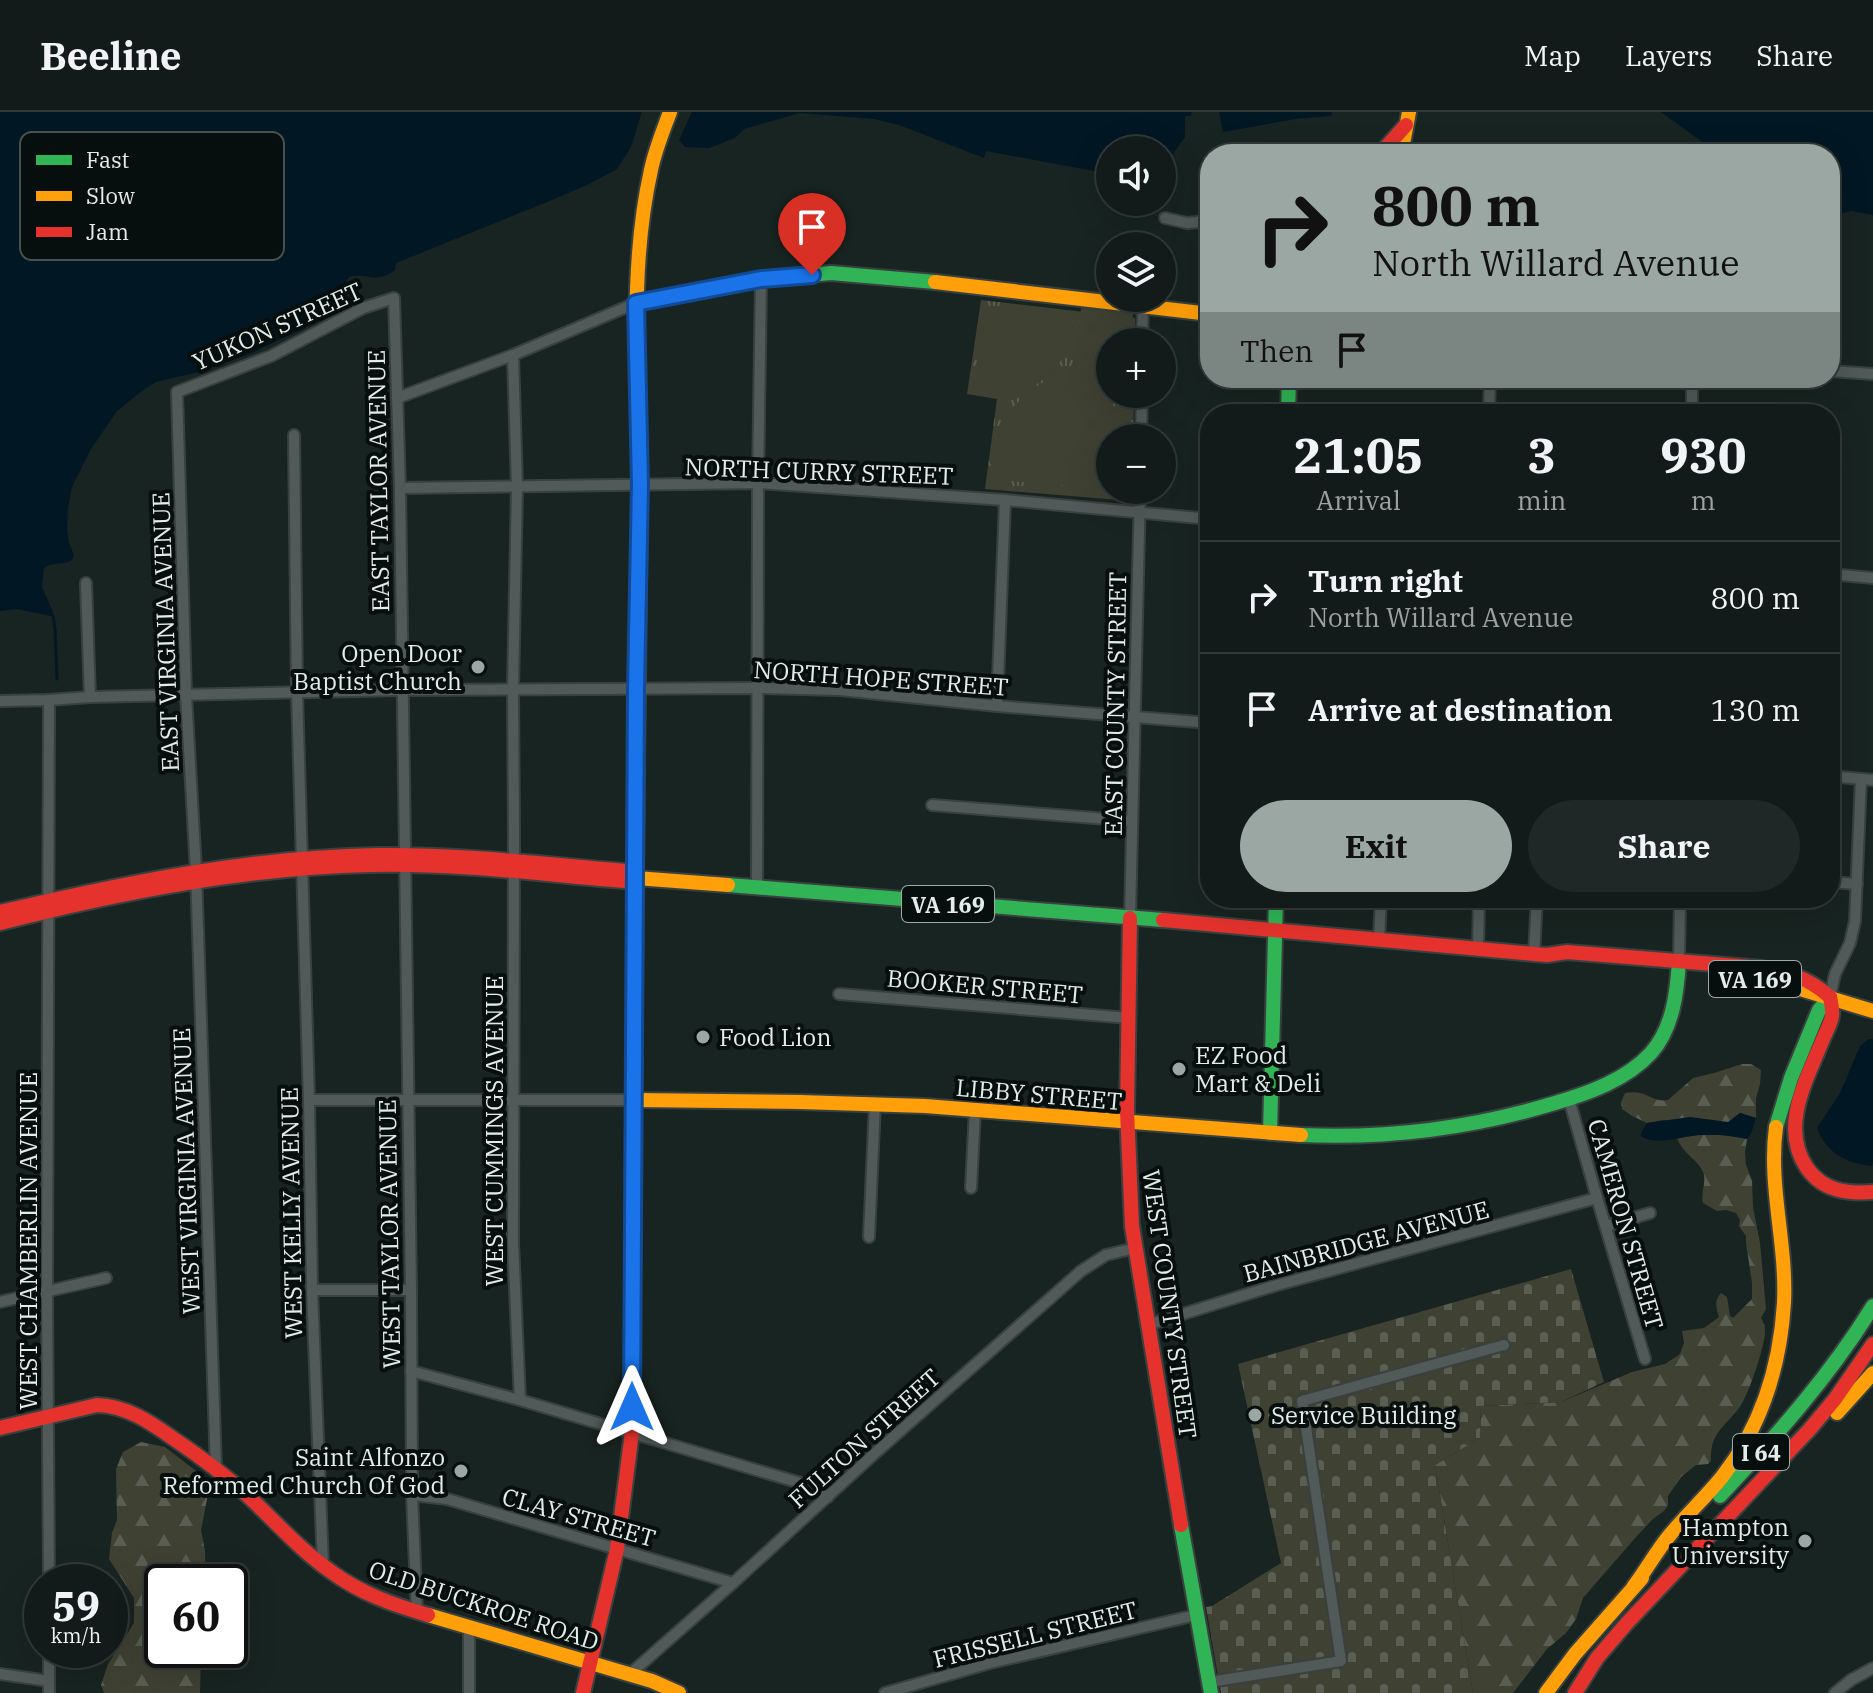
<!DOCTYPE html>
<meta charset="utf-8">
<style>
body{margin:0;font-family:"IBM Plex Serif",serif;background:#1f2826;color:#f1f3f6;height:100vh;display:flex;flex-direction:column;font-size:30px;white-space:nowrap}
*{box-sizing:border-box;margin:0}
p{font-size:26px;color:#9ca1a2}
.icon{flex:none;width:44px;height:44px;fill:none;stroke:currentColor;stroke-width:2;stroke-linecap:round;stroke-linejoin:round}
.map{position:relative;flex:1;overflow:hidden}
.details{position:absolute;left:1200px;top:292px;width:640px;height:504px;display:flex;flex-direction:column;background:#121b19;border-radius:32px;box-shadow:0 8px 32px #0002,0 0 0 2px #313938}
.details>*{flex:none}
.top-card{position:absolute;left:1200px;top:32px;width:640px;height:244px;border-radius:32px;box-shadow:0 8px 32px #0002,0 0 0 2px #313938;background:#9aa7a3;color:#111;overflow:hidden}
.controls{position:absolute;left:1096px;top:24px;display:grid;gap:16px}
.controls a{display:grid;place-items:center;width:80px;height:80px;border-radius:50%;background:#121b19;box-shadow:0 8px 32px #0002,0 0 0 2px #313938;font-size:40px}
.speed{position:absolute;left:24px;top:1452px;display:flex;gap:16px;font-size:40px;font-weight:700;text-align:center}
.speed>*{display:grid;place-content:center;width:104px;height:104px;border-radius:50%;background:#121b19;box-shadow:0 8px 32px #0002,0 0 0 2px #313938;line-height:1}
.speed small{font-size:20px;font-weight:400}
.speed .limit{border:4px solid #111;border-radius:12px;background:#fff;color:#111}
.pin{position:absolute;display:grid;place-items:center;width:68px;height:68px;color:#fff;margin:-82px -34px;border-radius:50% 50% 50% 0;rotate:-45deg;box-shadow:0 0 8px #0007}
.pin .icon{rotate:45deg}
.me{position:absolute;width:88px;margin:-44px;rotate:0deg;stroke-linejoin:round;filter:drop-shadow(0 0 6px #0008)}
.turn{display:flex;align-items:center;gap:28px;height:168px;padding:0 40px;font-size:36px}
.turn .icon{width:104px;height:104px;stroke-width:2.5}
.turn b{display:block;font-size:56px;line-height:68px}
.then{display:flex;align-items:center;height:76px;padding:0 40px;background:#0003;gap:16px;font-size:30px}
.eta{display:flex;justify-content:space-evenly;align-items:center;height:136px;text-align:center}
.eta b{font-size:48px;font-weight:700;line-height:56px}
.button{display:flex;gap:16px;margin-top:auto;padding:16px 40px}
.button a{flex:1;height:92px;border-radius:48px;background:#9aa7a3;color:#111;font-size:32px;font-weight:700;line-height:92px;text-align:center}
.button a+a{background:#1f2826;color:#f1f3f6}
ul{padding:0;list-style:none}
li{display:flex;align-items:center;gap:24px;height:112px;padding:0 40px;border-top:2px solid #313938}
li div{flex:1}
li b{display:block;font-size:30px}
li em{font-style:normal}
header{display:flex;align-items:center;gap:48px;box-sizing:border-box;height:112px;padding:0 40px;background:#121b19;border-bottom:2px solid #313938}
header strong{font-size:38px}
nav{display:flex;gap:44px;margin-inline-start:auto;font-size:28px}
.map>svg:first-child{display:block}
.grass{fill:url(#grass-tufts)}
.forest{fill:url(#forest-firs)}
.cemetery{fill:url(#cemetery-stones)}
.pitch{fill:#3f4133}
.water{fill:#021724}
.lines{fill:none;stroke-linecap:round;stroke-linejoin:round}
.stream{stroke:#021724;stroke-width:3}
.street-casing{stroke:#38413f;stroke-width:14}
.fast-casing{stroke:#38413f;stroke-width:18}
.slow-casing{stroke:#38413f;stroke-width:18}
.jam-casing{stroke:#38413f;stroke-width:18}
.street{stroke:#515a58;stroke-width:10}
.fast{stroke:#30b455;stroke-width:14}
.slow{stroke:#ff9f0a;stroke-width:14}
.jam{stroke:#e5322d;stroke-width:14}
.route-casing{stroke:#114b97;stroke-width:20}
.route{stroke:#1a73e8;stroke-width:14}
.poi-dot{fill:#9aa7a3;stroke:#060f0d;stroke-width:3}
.labels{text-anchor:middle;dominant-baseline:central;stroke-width:8;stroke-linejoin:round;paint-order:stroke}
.shield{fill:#060f0d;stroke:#9faaa7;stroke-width:2}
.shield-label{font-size:22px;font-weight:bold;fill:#e0ede9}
.street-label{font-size:24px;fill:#e0ede9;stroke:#060f0d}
.poi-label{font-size:24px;fill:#e0ede9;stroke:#060f0d;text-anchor:end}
.key{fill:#060f0d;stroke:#47524f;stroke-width:2}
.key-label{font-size:22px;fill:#e0ede9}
</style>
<header>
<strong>Beeline</strong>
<nav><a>Map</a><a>Layers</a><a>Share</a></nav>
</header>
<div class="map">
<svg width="1873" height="1581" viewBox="0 0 1873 1581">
<defs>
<pattern id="grass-tufts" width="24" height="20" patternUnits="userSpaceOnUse" patternTransform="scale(2)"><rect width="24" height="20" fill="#3f4133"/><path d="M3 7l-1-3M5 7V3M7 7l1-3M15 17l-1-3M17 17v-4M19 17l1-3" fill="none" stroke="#5a5d51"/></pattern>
<pattern id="forest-firs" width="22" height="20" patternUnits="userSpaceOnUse" patternTransform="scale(2)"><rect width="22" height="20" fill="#3f4133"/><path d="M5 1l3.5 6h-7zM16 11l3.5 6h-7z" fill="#5a5d51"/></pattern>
<pattern id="cemetery-stones" width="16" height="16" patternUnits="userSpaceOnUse" patternTransform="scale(2)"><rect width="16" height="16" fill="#3f4133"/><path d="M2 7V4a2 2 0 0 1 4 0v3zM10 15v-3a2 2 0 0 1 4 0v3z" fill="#5a5d51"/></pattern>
</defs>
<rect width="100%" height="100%" fill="#182421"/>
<polygon class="grass" points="981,188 1135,206 1135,230 1110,230 1110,282 1134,282 1133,326 1110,326 1110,378 1132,378 1132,389 985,377 997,287 967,282"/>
<g class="forest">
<path d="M1742,952H1751L1761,958L1760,972L1756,986V1006L1740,1001L1728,1011L1663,1008L1647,1011L1632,1004L1622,997L1621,990L1625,981C1648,977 1650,991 1668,988L1693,966L1714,961Z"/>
<path d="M1698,1023H1726L1747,1027L1745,1040L1746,1053L1752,1068L1753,1095L1760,1131L1766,1197L1761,1206C1763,1210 1765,1213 1765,1218C1766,1231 1748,1285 1739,1296C1724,1316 1710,1320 1711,1349L1708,1352L1696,1353L1681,1365L1668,1384V1393L1664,1399L1653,1407L1636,1425L1583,1486L1576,1507L1566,1521L1547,1537L1513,1581H1473L1435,1353L1480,1326L1481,1294L1561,1290L1632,1260L1665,1252L1680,1242L1684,1231L1682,1219L1704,1216L1719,1205C1716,1196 1714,1188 1721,1181L1727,1185L1730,1204L1733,1206L1752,1187V1171L1746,1131V1124L1739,1114L1740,1108L1736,1101L1726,1098L1717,1099L1703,1091C1700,1081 1708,1068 1702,1058C1695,1045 1683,1042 1677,1026Z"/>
<polygon points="141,1330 165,1335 200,1362 209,1377 201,1418 205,1439 206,1470 162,1470 162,1538 201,1538 200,1581 104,1581 101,1573 108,1552 134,1511 134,1486 109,1447 112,1421 117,1408 116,1357 123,1340"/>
</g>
<polygon class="cemetery" points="1571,1157 1604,1270 1561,1290 1481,1294 1480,1326 1435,1353 1473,1581 1221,1581 1206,1495 1212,1494 1281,1451 1238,1252"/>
<g class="pitch">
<path d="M990,196L1073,206C1072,215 1072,224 1069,232C1055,270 1020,287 981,283L985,201Z"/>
<polygon points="1081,196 1133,201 1132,230 1110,230 1110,252 1082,251 1077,247"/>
<path d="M1110,259V282H1113L1107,371L1101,377L989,367C994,319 1011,281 1059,263C1074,257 1094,259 1110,259Z"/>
</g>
<g class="water">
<path d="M0,0H642L631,35L617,57L587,73L552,88L396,151L395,158C375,173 368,160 349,165L343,175L346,189L344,193L327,205L252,241L203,259L156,270L142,279L117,299L91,337L72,375L68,396L67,418L69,431L74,443L72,448C63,454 52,449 44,456L42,475L53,500V504H50L17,497L0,499Z"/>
<polygon points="692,0 1192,0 1191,4 1185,4 1185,25 1162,57 1162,38 1110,38 1110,62 986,39 984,46 899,13 874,7 800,1 744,17 735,26 709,36 685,35 679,28"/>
<polygon points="1219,0 1332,0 1331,4 1295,7 1223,20"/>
<polygon points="1661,0 1873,0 1873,103 1851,99 1830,104 1830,42 1719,42"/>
<path d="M1869,927H1873V1053L1871,1054C1846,1051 1826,1041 1817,1016L1840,981L1860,934Z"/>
<path d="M1740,1001L1756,1006L1751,1022L1747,1027C1732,1024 1718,1022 1702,1023C1683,1023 1655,1036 1640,1023L1647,1011L1690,1005L1728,1010Z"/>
</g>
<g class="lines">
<polyline class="stream" points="53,504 55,517 57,567"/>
<g class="street-casing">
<g id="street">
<polyline points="1165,106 1187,111 1210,109"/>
<polyline points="1142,230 1143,193"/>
<polyline points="513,243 517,375 513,577 514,721 513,1131 520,1288"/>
<polyline points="1830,259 1873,262"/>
<polyline points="397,286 513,243 636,191"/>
<polyline points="1489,302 1490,266"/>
<polyline points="1692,302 1692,266"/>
<polyline points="294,323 297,581 309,988 312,1178 323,1454"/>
<polyline points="1141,326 1142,282"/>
<polyline points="400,376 758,371 1005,388 1210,407"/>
<polyline points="1830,462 1873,466"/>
<polyline points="86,471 90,585"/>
<polyline points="0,589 49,588 90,585 401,578 757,576 840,578 997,594 1210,611"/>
<polyline points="997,594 1005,388"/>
<polyline points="1830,664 1873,668"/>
<polyline points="932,693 1132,709"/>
<polyline points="1830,770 1857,772"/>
<polyline points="757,775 758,371 761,167"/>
<polyline points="1130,806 1140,378"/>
<polyline points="1379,828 1381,786"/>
<polyline points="1478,837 1479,786"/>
<polyline points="1534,842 1537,786"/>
<polyline points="1679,849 1680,786"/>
<polyline points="839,882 1129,906"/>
<polyline points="1830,885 1835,862 1850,831 1855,809 1861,667"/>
<polyline points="1569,987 1597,1086 1645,1247"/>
<polyline points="309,988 634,988"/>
<polyline points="971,1076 975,998"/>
<polyline points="1606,1114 1650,1101"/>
<polyline points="869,1125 875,991"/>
<polyline points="312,1178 411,1178"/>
<polyline points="0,1190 106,1166"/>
<polyline points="1147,1213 1277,1173 1597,1086"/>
<polyline points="411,1259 520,1288 814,1375 828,1385"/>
<polyline points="216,1357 196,759 186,583 177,280 271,244 363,196 394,186 400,376 411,1178 412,1383 417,1500"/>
<polyline points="412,1383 447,1387 733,1471"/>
<polyline points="49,1470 47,1180 49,588"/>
<polyline points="49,1538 49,1581"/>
<polyline points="0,1562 49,1569"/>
<polyline points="630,1562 733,1471 874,1342 1081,1159 1106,1143 1135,1136"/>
<polyline points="1210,1570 1341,1549 1302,1289 1504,1233"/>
<polyline points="469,1581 469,1514"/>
<polyline points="885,1581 990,1551 1196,1503"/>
<polyline points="1835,1581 1851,1568 1873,1556"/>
</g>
</g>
<g class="fast-casing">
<g id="fast">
<polyline points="636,191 761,167 831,161 935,170"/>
<polyline points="1288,302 1289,266"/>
<polyline points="636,766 640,383"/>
<polyline points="728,773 1163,808"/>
<polyline points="1776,1015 1791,966 1819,898 1830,885"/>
<polyline points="1270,1021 1276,786"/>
<path d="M1301,1023C1387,1027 1472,1016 1555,991C1589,981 1626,968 1651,941C1673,916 1677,881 1679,849"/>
<path d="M1720,1384C1776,1324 1830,1264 1873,1194"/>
<polyline points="1181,1413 1211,1581"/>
</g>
</g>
<g class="slow-casing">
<g id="slow">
<polyline points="1395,42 1404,27 1409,0"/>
<polyline points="935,170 1210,202"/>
<path d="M640,383C640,274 627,165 651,58C655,38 663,19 670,0"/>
<polyline points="1734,864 1787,873 1873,899"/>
<polyline points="634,988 800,990 925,994 1301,1023"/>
<polyline points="633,1117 636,766 728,773"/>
<polyline points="1837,1301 1873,1261"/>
<path d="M1634,1474C1646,1458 1656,1440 1669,1424C1685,1404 1705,1386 1722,1365C1761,1315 1780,1255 1784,1191C1787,1132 1768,1074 1776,1015"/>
<polyline points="428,1503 652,1569 679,1581"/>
<polyline points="1546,1581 1575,1542 1642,1466"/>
</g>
</g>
<g class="jam-casing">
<g id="jam">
<polyline points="1380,42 1406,13"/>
<path d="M0,800C124,771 249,745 377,743C460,742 543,752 625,759L636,766"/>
<polyline points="1130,806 1127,999 1132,1114 1181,1413"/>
<path d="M1163,808L1534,842L1547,843L1567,840L1762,856C1792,862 1807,865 1830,885"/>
<path d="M0,811C121,780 245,756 370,753C455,751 540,762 624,769L636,766"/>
<path d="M1830,885C1831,891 1833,898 1832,904C1831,911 1826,920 1823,927C1807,967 1779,1015 1807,1056C1823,1079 1847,1082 1873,1080"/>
<path d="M0,1316L97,1293C127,1294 150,1310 174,1327C199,1344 224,1362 247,1383C275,1409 301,1439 333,1461C362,1482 394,1493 428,1503"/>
<polyline points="583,1581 617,1437 632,1320 633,1117"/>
<polyline points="1575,1581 1597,1546 1627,1511 1810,1317 1835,1287 1873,1232"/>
</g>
</g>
<use href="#street" class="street"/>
<use href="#fast" class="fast"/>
<use href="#slow" class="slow"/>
<use href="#jam" class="jam"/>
</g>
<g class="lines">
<g class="route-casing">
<polyline id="route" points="632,1295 636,577 640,373 636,191 761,167 812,163"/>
</g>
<use href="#route" class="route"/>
</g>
<g class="poi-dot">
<circle cx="478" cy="555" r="8"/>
<circle cx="703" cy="925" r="8"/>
<circle cx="1179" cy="957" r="8"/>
<circle cx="1255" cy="1303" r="8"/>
<circle cx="461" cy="1359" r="8"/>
<circle cx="1805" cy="1429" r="8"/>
</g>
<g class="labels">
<g class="shield">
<rect x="902" y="774" width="92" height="36" rx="6"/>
<rect x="1709" y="849" width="92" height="36" rx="6"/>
<rect x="1733" y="1322" width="56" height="36" rx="6"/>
</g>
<g class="shield-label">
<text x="948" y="792">VA 169</text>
<text x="1755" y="867">VA 169</text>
<text x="1761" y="1340">I 64</text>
</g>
<g class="street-label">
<text transform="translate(277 214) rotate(-24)">YUKON STREET</text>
<text transform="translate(819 359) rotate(2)">NORTH CURRY STREET</text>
<text transform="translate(378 369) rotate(-91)">EAST TAYLOR AVENUE</text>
<text transform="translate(165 520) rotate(-92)">EAST VIRGINIA AVENUE</text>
<text transform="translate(881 566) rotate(4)">NORTH HOPE STREET</text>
<text transform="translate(1115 592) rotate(-89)">EAST COUNTY STREET</text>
<text transform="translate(985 874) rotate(5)">BOOKER STREET</text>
<text transform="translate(1039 982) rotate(5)">LIBBY STREET</text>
<text transform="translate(494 1019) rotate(-90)">WEST CUMMINGS AVENUE</text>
<text transform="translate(186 1059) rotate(-92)">WEST VIRGINIA AVENUE</text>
<text transform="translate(291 1101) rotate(-91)">WEST KELLY AVENUE</text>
<text transform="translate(1626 1112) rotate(74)">CAMERON STREET</text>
<text transform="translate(389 1122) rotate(-91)">WEST TAYLOR AVENUE</text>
<text transform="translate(28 1129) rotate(-90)">WEST CHAMBERLIN AVENUE</text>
<text transform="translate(1366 1129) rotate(-15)">BAINBRIDGE AVENUE</text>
<text transform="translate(1170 1192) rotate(82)">WEST COUNTY STREET</text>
<text transform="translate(864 1326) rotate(-42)">FULTON STREET</text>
<text transform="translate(579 1405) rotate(16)">CLAY STREET</text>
<text transform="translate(484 1493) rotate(18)">OLD BUCKROE ROAD</text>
<text transform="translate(1035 1522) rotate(-14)">FRISSELL STREET</text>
</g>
<g class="poi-label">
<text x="462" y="541">Open Door<tspan x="462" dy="28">Baptist Church</tspan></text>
<text x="719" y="925" text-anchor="start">Food Lion</text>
<text x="1195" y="943" text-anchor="start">EZ Food<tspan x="1195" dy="28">Mart &amp; Deli</tspan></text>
<text x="1271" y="1303" text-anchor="start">Service Building</text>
<text x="445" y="1345">Saint Alfonzo<tspan x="445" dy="28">Reformed Church Of God</tspan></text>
<text x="1789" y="1415">Hampton<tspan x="1789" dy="28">University</tspan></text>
</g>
</g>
<rect x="20" y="20" width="264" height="128" rx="12" class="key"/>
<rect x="36" y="43" width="36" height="10" fill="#30b455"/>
<rect x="36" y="79" width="36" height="10" fill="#ff9f0a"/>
<rect x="36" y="115" width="36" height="10" fill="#e5322d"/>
<g class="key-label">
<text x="86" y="56">Fast</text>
<text x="86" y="92">Slow</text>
<text x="86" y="128">Jam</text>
</g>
</svg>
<div class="controls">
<a><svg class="icon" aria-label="sound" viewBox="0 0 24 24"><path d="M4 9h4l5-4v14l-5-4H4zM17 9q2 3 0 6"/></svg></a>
<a><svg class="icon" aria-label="layers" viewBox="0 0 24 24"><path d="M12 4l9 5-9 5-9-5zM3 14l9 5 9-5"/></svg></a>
<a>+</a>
<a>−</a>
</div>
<div class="speed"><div>59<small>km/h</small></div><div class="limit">60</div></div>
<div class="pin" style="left:812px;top:163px;background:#d93025"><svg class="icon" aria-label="arrive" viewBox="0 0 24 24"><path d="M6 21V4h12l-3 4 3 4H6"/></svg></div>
<svg class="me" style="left:632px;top:1295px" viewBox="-20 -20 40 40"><path d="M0-17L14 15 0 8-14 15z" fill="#1a73e8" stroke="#fff" stroke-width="4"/></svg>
<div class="top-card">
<div class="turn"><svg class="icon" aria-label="right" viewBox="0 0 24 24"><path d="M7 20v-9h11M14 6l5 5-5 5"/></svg><div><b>800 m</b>North Willard Avenue</div></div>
<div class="then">Then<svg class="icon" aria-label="arrive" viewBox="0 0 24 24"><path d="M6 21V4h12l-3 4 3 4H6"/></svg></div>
</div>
<section class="details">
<div class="eta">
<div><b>21:05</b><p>Arrival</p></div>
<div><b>3</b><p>min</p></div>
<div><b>930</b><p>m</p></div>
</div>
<ul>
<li><svg class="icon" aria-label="right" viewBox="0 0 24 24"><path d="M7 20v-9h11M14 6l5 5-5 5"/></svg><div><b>Turn right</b><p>North Willard Avenue</p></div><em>800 m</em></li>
<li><svg class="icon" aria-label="arrive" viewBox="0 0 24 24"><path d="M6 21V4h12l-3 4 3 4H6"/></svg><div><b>Arrive at destination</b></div><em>130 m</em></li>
</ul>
<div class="button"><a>Exit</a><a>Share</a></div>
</section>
</div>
